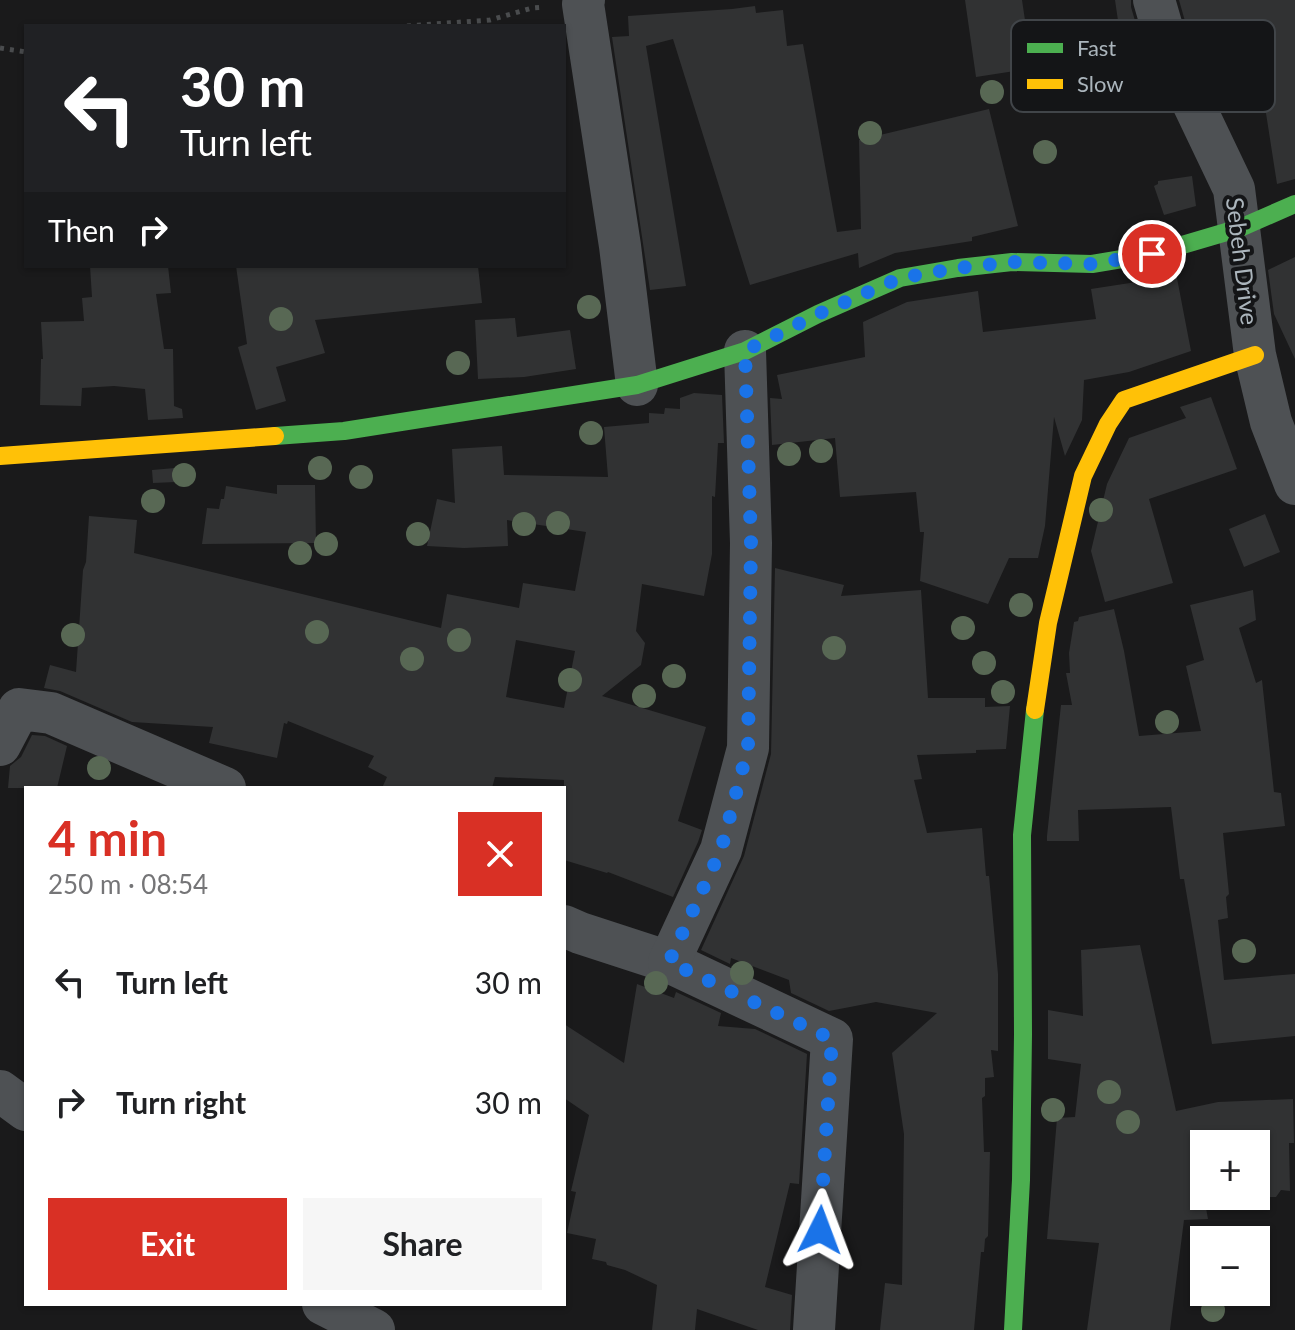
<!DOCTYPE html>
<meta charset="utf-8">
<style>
body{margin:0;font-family:Lato,sans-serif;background:#f6f6f6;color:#202124;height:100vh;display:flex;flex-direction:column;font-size:30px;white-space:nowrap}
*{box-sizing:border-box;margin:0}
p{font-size:26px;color:#757577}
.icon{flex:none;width:44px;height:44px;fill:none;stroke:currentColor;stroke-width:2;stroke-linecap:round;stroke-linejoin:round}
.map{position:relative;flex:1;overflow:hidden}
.details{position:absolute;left:24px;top:786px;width:542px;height:520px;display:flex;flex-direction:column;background:#fff;border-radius:0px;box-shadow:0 2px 6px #0004}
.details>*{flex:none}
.hud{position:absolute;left:24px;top:24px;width:542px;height:244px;border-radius:0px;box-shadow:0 2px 6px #0004;background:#202124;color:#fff;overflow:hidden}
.buttons{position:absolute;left:1190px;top:1130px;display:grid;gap:16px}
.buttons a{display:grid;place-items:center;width:80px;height:80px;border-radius:0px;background:#fff;box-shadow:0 2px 6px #0004;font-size:40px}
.pin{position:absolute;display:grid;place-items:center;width:68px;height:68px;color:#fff;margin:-34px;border:4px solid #fff;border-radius:50%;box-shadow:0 2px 8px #0007}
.me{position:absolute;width:88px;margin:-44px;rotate:3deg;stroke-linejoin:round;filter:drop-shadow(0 0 6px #0008)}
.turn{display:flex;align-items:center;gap:28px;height:168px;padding:0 24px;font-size:36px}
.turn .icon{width:104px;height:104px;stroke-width:2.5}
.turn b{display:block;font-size:56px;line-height:68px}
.then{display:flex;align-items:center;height:76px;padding:0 24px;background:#0003;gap:16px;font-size:30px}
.round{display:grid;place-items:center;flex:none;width:84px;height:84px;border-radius:0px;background:#f6f6f6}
.overview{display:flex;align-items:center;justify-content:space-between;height:136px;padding:0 24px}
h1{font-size:48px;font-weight:700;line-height:60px;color:#d93025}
.primary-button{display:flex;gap:16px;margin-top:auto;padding:16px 24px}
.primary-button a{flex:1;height:92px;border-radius:0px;background:#d93025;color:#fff;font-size:32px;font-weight:700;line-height:92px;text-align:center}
.primary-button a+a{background:#f6f6f6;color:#202124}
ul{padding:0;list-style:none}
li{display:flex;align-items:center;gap:24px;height:120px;padding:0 24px}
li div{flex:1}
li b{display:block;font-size:30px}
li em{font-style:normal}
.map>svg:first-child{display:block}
.building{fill:#313233;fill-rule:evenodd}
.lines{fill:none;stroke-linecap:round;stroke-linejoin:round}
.path{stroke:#4a4c4e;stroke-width:5;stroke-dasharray:4 6;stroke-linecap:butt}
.street{stroke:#4e5154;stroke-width:42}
.fast{stroke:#4caf50;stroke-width:18}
.slow{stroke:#ffc107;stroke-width:18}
.tree{fill:#586854}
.route{stroke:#1a73e8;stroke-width:14;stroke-dasharray:0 25.2}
.labels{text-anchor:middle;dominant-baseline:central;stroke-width:8;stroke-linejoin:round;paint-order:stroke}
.street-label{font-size:24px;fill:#abb5bc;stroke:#141517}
.key{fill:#141517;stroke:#414549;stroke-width:2}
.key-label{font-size:22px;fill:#abb5bc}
</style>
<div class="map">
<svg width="1295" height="1330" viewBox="0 0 1295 1330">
<rect width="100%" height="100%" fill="#1a1a1b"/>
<g class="building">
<polygon points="965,0 1022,0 1026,27 1016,29 1022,70 976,77"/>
<polygon points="1115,0 1131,0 1131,7 1147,62 1164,97 1144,105 1140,72 1063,84 1059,64 1122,48"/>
<polygon points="1179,0 1295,0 1295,179 1277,184 1263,94 1223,110 1192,46"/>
<polygon points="755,6 756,13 783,10 787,46 803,44 837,232 861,229 859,140 989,109 1018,226 972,237 972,241 895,253 859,268 858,253 750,285 673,39 646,46 686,286 650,290 612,37 629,36 628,16 732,9"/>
<polygon points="1192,176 1196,206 1164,215 1154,186 1158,184 1158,181"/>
<polygon points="1295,257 1295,359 1274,314 1268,270"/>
<polygon points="90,266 168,266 171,293 156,294 164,349 173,349 174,406 182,409 183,418 148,420 145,389 114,386 82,388 81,406 40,405 41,359 43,359 41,322 84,321 82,298 92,297"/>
<polygon points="236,266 478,266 482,303 315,320 325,353 276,367 286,401 256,410 238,347 247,344"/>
<polygon points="1176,273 1191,351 1129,372 1084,380 1082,420 1065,456 1054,417 1045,526 1038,558 1009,558 988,604 920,581 924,532 920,532 916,492 840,497 835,438 772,445 770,398 782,399 777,375 865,357 863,322 907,302 978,291 983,332 1096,319 1091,289 1156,279"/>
<polygon points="515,318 517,337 570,330 576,369 524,377 478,379 475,320"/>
<path d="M694,393L722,395L724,443H718L715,497L712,496V554L704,596L642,584L636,631L645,643L641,665L602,696L706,727L678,821L702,830L698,842L673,897L608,872L607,873L564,860V780L495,777L492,788H382L387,777L368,767L374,756L288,721L287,724L284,723L277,758L209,743L213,727L132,722L60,691L44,688L50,665L76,672L83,570L86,562L89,516L137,520L134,553L441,628L447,594L519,608L523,583L575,591L586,532L507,520L508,546L464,548L427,546L437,499L455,503L452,449L502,446L504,475L608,477L604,427L649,423V413L664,414L665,408L680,409V398ZM516,640L575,651L564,708L506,697Z"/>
<polygon points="1211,397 1237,469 1149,499 1173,583 1105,602 1091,551 1107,484 1129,438 1186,418 1180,407"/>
<polygon points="175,468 176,482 153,483 152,470"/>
<polygon points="277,485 315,485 316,543 202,544 207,508 219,509 221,499 224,499 226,486 277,494"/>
<polygon points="1265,514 1280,552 1244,567 1229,529"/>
<polygon points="775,568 844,585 841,596 921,590 928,698 985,698 985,707 1010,706 1006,749 976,750 976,753 917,755 922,779 914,780 927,833 982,828 986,876 989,876 998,974 998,1051 991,1050 994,1077 985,1078 985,1096 982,1098 984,1152 990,1152 988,1236 985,1239 984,1252 981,1252 974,1330 880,1330 885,1283 902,1285 904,1134 892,1053 937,1013 876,1002 829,1011 791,993 789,980 731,958 730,964 701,950 744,856 771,754"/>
<polygon points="1253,590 1256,620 1239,628 1256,683 1262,680 1274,792 1281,793 1285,826 1223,833 1229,894 1226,897 1228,918 1218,920 1224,980 1295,974 1295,1036 1212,1044 1184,879 1180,879 1171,807 1078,810 1079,841 1047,841 1047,836 1061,705 1072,705 1066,673 1070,673 1069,653 1074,622 1078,621 1079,617 1114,609 1124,651 1139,736 1201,731 1186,666 1204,660 1190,605"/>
<polygon points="32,735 45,736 67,746 57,788 8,788 10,766 21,757"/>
<path d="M1140,945L1176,1111L1218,1102L1293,1099L1294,1143H1289L1290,1191L1281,1190L1276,1197H1204L1208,1219L1184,1220L1170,1330H1087L1099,1243L1047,1239L1057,1118L1075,1117L1081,1064L1048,1059V1010L1083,1016L1081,950ZM1204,1144H1256V1196H1204Z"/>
<polygon points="637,984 674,998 676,992 721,1013 718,1026 755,1029 807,1054 799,1184 790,1183 765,1287 792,1295 790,1330 758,1330 697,1309 695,1330 652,1330 657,1285 625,1270 607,1265 606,1262 592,1259 596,1239 567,1233 576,1192 571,1191 589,1115 564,1098 564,1024 624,1063"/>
</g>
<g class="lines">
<g class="path">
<polyline points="407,26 490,20 532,8 545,7"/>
<polyline points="0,48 26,52"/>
</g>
<g class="street">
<polyline points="584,0 583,4 620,246 637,385"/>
<polyline points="1154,0 1170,55 1234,189 1255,355 1271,422 1295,484"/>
<polyline points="0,745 19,709 51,713 225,788"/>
<polyline points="564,926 580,933 669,962 832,1039 814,1330"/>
<polyline points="669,962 721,850 748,748 751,543 745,351"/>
<polyline points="0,1091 26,1110"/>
<polyline points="323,1304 374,1330"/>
</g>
<g class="fast">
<polyline points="275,436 344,431 637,385 745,351 818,314 900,278 958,268 1012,262 1092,264 1152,254 1240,228 1295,204"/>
<polyline points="1013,1330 1021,1180 1023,1034 1022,835 1035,710"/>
</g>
<g class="slow">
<polyline points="0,456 275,436"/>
<polyline points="1035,710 1048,623 1083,476 1108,424 1124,400 1255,355"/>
</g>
</g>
<g class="tree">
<circle cx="992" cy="92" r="12"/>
<circle cx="870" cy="133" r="12"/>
<circle cx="1045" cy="152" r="12"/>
<circle cx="589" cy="307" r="12"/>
<circle cx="281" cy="319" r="12"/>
<circle cx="458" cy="363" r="12"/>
<circle cx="591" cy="433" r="12"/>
<circle cx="821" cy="451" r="12"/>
<circle cx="789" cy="454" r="12"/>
<circle cx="320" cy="468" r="12"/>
<circle cx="184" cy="475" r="12"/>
<circle cx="361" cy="477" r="12"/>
<circle cx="153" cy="501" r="12"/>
<circle cx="1101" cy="510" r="12"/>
<circle cx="558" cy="523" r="12"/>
<circle cx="524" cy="524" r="12"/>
<circle cx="418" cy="534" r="12"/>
<circle cx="326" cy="544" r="12"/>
<circle cx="300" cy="553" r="12"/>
<circle cx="1021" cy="605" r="12"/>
<circle cx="963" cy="628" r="12"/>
<circle cx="317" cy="632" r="12"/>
<circle cx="73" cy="635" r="12"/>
<circle cx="459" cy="640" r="12"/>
<circle cx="834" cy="648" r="12"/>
<circle cx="412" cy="659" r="12"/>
<circle cx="984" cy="663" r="12"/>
<circle cx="674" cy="676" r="12"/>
<circle cx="570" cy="680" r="12"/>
<circle cx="1003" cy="692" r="12"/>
<circle cx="644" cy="696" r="12"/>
<circle cx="1167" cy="722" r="12"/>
<circle cx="99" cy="768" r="12"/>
<circle cx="1244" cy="951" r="12"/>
<circle cx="742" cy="973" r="12"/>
<circle cx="656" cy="983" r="12"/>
<circle cx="1109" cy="1092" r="12"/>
<circle cx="1053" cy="1110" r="12"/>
<circle cx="1128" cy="1122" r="12"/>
<circle cx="1213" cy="1310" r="12"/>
</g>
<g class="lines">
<polyline class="route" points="820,1230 832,1039 669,962 721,850 748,748 751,543 745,351 818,314 900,278 958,268 1012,262 1092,264 1152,254"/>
</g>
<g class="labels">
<g class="street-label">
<text transform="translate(1243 261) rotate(83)">Sebeh Drive</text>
</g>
</g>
<rect x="1011" y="20" width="264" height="92" rx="12" class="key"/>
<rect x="1027" y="43" width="36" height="10" fill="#4caf50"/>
<rect x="1027" y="79" width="36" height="10" fill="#ffc107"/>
<g class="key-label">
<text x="1077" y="56">Fast</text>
<text x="1077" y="92">Slow</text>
</g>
</svg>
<div class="buttons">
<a>+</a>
<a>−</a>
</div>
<div class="pin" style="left:1152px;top:254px;background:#d93025"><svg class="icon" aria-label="arrive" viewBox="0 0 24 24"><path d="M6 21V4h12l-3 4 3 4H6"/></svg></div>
<svg class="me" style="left:820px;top:1230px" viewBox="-20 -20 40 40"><path d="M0-17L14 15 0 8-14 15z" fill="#1a73e8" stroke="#fff" stroke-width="4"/></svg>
<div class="hud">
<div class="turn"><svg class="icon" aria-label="left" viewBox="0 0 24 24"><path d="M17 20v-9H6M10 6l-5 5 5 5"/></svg><div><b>30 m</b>Turn left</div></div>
<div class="then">Then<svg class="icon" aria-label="right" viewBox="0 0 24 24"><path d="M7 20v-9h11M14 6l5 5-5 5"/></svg></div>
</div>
<section class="details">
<div class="overview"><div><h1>4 min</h1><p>250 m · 08:54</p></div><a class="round" style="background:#d93025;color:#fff"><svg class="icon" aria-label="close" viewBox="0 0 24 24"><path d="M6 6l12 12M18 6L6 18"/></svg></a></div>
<ul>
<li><svg class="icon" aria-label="left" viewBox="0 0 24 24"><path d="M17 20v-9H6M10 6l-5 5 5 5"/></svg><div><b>Turn left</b></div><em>30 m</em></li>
<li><svg class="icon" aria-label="right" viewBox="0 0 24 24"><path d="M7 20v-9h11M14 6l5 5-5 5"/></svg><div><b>Turn right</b></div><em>30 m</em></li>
</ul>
<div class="primary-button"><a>Exit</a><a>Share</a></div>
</section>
</div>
